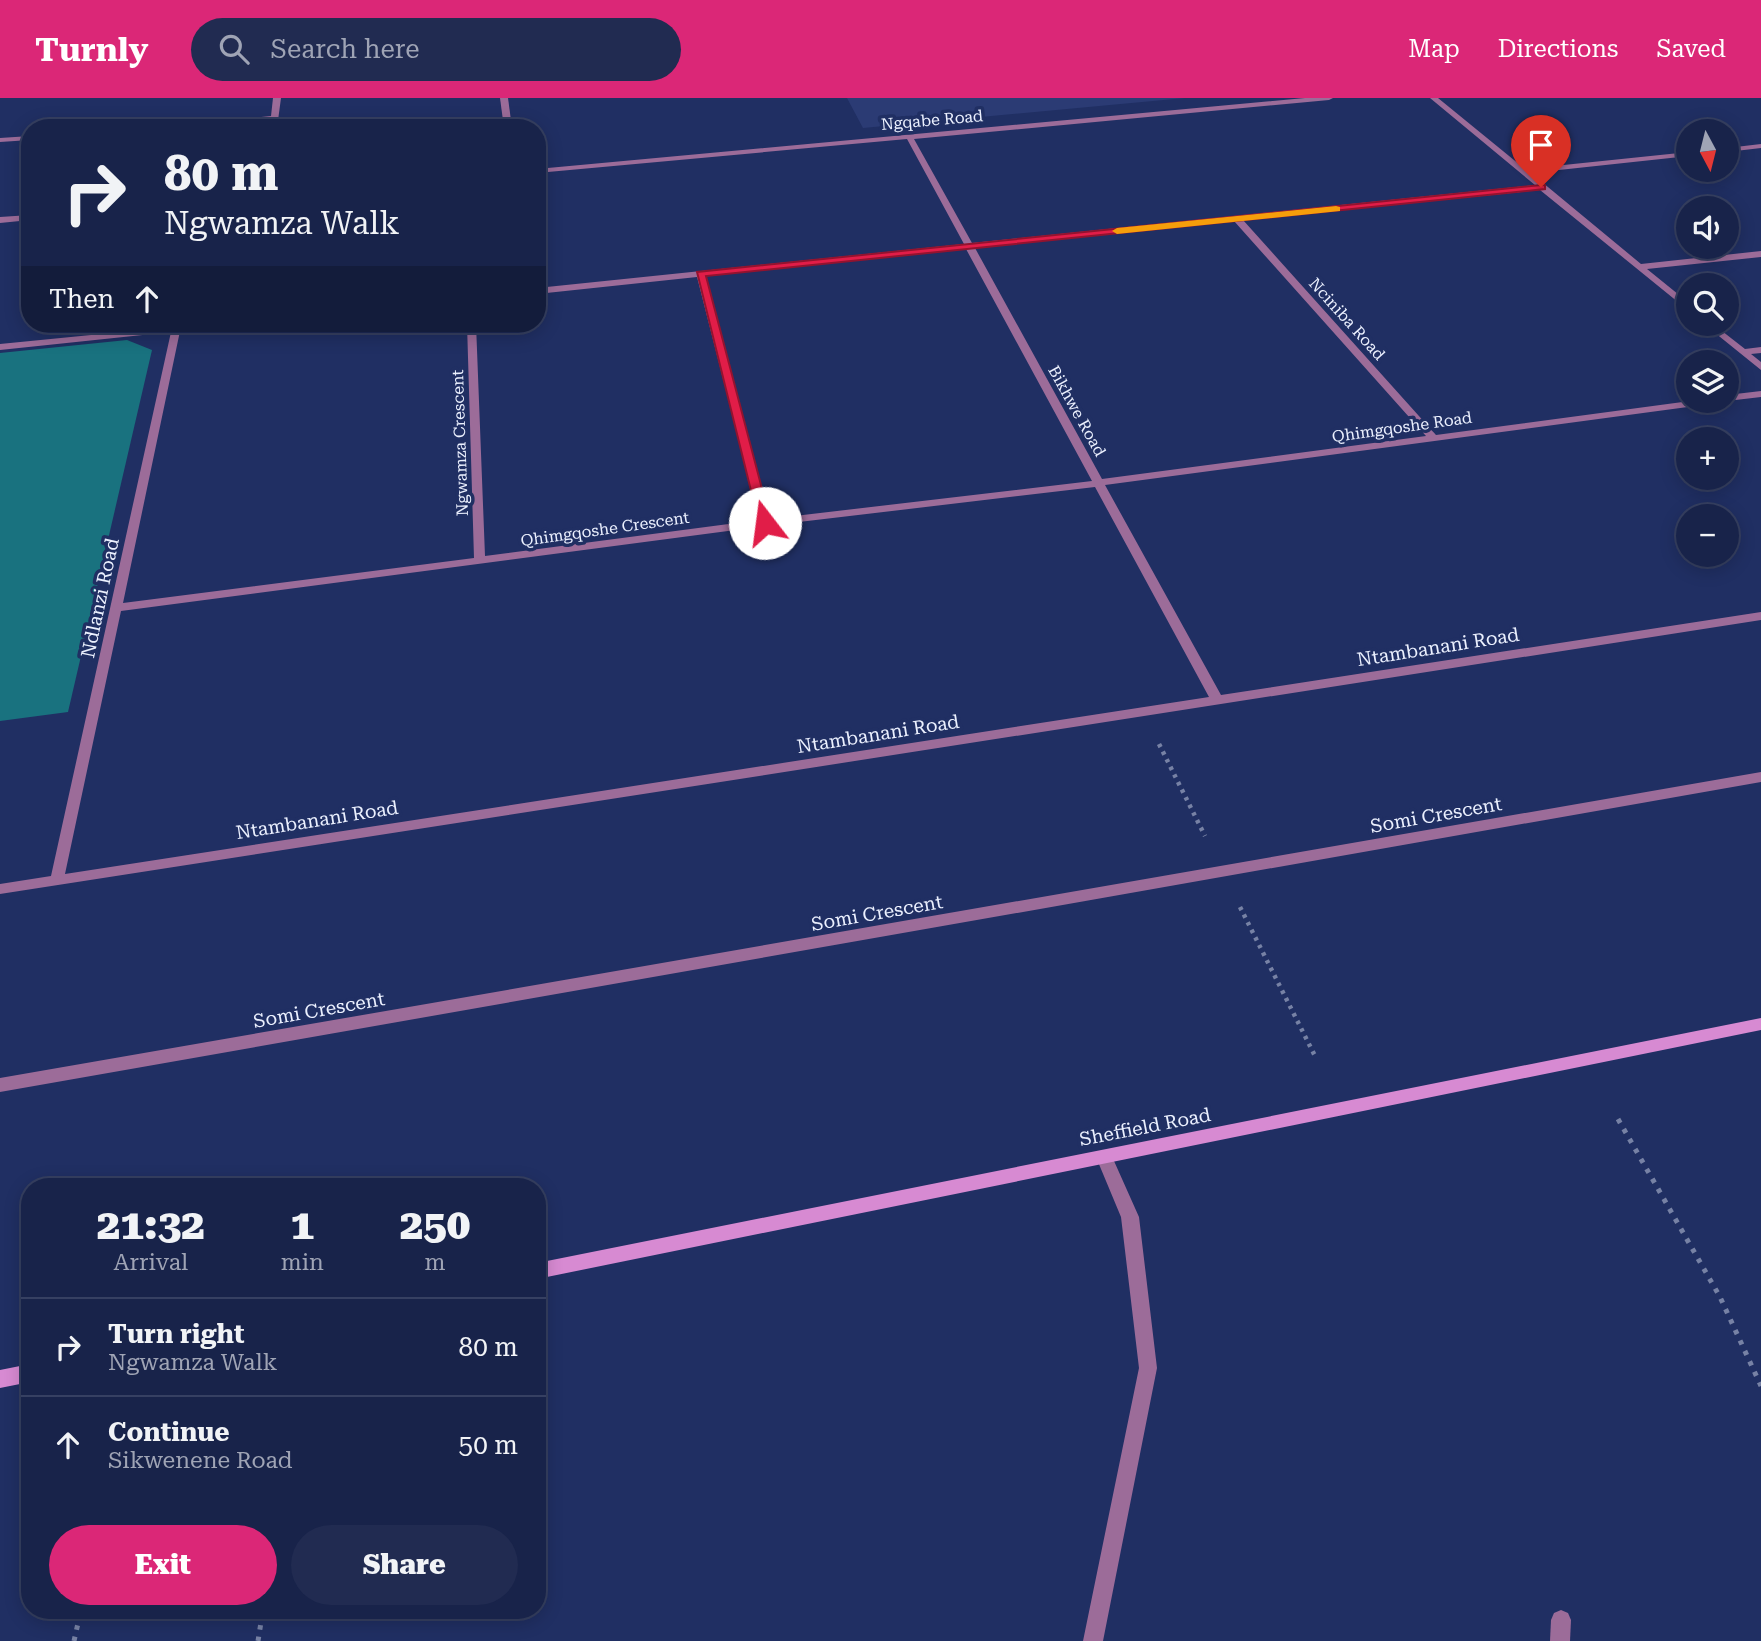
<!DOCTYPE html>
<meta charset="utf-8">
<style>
body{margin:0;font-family:"Roboto Serif",serif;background:#212b51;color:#f1f3f6;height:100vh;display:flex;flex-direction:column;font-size:26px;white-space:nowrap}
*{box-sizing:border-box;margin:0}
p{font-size:23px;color:#9fa4b5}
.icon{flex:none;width:38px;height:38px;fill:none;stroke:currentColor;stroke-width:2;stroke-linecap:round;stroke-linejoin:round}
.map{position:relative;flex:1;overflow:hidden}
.details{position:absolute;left:21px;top:1080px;width:525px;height:441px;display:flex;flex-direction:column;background:#18234a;border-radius:28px;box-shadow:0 4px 18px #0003,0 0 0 2px #364062}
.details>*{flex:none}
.guide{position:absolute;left:21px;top:21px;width:525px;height:214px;border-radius:28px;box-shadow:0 4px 18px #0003,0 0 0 2px #364062;background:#18234a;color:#f1f3f6;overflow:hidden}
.needle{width:46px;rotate:173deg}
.controls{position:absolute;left:1676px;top:21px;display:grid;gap:14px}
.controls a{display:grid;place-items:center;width:63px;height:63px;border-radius:50%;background:#18234a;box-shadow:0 4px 18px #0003,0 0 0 2px #364062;font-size:35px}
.pin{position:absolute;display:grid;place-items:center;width:60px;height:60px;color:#fff;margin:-72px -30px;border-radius:50% 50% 50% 0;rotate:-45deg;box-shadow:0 0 7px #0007}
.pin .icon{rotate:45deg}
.me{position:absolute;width:77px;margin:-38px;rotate:345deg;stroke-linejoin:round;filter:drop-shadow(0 0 5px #0008)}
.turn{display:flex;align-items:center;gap:24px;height:147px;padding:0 28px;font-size:32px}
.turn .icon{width:91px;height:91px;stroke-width:2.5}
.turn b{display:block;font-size:49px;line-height:60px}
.then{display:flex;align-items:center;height:66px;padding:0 28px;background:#0003;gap:14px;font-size:26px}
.eta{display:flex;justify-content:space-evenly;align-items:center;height:119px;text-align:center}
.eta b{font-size:42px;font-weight:800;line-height:49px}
.cta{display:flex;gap:14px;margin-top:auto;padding:14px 28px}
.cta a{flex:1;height:80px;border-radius:42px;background:#db2777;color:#fff;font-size:28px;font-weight:800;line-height:80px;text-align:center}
.cta a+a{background:#212b51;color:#f1f3f6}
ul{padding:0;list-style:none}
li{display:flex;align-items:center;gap:21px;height:98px;padding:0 28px;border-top:2px solid #364062}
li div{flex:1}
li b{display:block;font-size:26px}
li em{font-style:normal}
header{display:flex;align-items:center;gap:42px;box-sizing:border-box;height:98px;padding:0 35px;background:#db2777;color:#fff}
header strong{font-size:33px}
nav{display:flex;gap:38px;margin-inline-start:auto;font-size:24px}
.search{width:490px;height:63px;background:#212b51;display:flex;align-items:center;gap:18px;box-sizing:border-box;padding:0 24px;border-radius:38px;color:#9fa4b5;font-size:26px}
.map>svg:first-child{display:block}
.built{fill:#2b3b74}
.water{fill:#19727f}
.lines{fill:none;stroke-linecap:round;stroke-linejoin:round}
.path-far1{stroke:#7782a5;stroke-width:4.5;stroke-dasharray:3.5 5;stroke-linecap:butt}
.path{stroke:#7782a5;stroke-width:5;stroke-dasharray:4.5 7;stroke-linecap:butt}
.street{fill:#9c6c99;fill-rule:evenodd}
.secondary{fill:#d78ad2;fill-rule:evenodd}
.route{fill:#e11d48;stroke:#92132f;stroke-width:2}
.slow{fill:#f59e0b}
.labels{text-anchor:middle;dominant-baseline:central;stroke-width:7;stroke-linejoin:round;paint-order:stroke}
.far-street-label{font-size:16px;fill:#ebf0fe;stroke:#202f63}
.street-label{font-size:19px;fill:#ebf0fe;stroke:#202f63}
</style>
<header>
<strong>Turnly</strong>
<div class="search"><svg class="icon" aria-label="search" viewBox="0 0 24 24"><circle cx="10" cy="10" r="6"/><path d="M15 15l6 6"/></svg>Search here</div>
<nav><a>Map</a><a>Directions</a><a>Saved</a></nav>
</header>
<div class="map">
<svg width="1761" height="1543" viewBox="0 0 1761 1543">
<rect width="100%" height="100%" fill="#202f63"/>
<polygon class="built" points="847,0 1185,0 863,30"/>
<polygon class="water" points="127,242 152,252 68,614 0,623 0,255"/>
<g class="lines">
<g class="path-far1">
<polyline points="1159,646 1205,738"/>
<polyline points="1240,809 1315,958"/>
</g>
<g class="path">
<polyline points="1618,1021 1720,1199 1761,1288"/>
<polyline points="74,1543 81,1512"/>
<polyline points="258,1543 263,1512"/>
</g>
<g class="street">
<polygon points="273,0 281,0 277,30 269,30 270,23 186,30 152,30 271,18"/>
<polygon points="500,0 508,0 512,30 504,30"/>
<path d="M1305,0H1333L1329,2L914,41L972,145L1535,87L1430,0H1438L1525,71L1689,54V58L1531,75L1641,166L1761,153V159L1647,171L1689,205V213L1540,92L1243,122L1436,337L1690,303H1715L1710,306L1105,387L1221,597L1761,514V522L0,796V786L51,778L171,234L0,252V246L172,229L173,226H181V228L229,226L224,229L180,233L123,505L474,460L467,226H476L485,458L759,422L697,179L537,196V190L964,146L907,41L537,75V71ZM1234,123L1426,338L1102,381L975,150ZM966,151L1092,383L769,421L706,178ZM1095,389L1209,599L65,776L121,513L765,428Z"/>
<polygon points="30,38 30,42 0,44 0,40"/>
<polygon points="1761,46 1761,50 1727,54 1727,50"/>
<polygon points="30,117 30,122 0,125 0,119"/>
<polygon points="1704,226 1713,226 1745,251 1761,249 1761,255 1751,256 1761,264 1761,272"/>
<polygon points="1761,293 1761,299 1727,303 1726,303 1727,297"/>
<polygon points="1761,674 1761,684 0,994 0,980"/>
<polygon points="1104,1052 1110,1054 1139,1119 1157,1270 1103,1543 1083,1543 1139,1270 1121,1119 1096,1059 1098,1054"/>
<polygon points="1561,1512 1568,1515 1571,1522 1570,1543 1550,1543 1551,1522 1554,1515"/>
</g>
<g class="secondary">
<polygon points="1761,920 1761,932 537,1181 537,1165"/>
<polygon points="30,1266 30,1284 0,1290 0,1272"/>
</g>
</g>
<polygon class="route" points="1541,87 1545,87 1545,91 706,178 771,425 765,428 759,425 697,174"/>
<polygon class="slow" points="1336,108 1340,109 1340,113 1117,136 1112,133 1117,130"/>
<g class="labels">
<g class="far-street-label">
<text transform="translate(932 22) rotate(-5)">Ngqabe Road</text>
<text transform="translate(1347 221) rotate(48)">Nciniba Road</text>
<text transform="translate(1077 313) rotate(61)">Bikhwe Road</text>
<text transform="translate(1402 329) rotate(-8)">Qhimgqoshe Road</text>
<text transform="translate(460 345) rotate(-92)">Ngwamza Crescent</text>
<text transform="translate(605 431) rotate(-8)">Qhimgqoshe Crescent</text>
</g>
<g class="street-label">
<text transform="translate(100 500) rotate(-78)">Ndlanzi Road</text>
<text transform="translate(1438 549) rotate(-9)">Ntambanani Road</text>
<text transform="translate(878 636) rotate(-9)">Ntambanani Road</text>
<text transform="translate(1436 717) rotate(-10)">Somi Crescent</text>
<text transform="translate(317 722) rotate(-9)">Ntambanani Road</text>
<text transform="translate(877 815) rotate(-10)">Somi Crescent</text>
<text transform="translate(319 912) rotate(-10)">Somi Crescent</text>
<text transform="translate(1145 1029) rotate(-11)">Sheffield Road</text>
</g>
</g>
</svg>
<div class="controls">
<a><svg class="needle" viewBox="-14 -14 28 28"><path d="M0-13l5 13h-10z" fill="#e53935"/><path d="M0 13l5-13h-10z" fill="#9fa4b5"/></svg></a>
<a><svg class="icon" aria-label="sound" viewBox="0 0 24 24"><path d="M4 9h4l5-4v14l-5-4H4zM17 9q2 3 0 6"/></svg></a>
<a><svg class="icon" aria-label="search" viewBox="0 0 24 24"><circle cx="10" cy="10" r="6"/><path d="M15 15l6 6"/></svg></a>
<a><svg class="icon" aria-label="layers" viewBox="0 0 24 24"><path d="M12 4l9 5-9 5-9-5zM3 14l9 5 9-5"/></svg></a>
<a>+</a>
<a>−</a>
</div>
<div class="pin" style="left:1541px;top:89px;background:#d93025"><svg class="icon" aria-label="arrive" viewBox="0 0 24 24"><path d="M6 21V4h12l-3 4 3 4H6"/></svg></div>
<svg class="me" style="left:765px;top:425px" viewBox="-20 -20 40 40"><circle r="19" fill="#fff"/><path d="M0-13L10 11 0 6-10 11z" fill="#e11d48"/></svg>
<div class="guide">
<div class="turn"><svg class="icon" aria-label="right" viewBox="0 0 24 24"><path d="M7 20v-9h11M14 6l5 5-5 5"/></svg><div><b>80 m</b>Ngwamza Walk</div></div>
<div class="then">Then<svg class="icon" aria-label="ahead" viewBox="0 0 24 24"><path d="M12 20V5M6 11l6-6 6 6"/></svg></div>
</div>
<section class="details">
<div class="eta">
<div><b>21:32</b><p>Arrival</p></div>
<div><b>1</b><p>min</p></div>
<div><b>250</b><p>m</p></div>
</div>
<ul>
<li><svg class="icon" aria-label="right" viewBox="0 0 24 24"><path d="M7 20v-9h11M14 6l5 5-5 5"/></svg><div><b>Turn right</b><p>Ngwamza Walk</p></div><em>80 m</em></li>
<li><svg class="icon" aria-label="ahead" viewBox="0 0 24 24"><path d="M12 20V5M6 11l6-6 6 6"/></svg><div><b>Continue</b><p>Sikwenene Road</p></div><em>50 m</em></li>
</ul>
<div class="cta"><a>Exit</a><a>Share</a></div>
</section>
</div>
